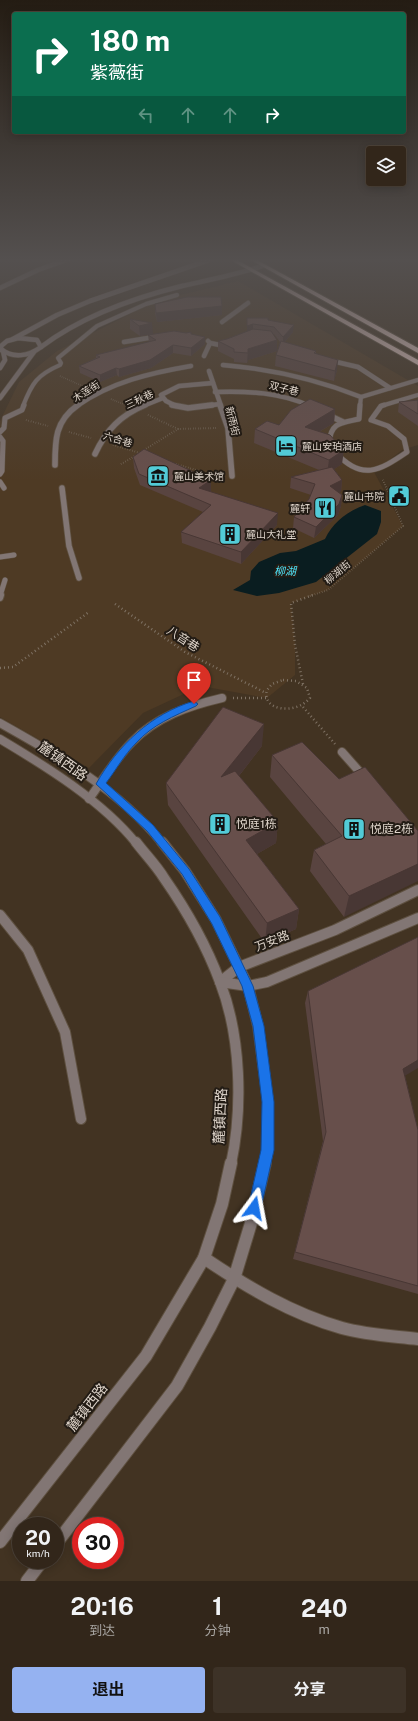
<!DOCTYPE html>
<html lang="zh">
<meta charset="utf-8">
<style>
body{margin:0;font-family:"Public Sans","Noto Sans SC",sans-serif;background:#3d3227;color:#f1f3f6;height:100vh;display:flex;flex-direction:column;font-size:15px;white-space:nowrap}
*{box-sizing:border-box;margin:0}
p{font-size:13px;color:#a8a5a2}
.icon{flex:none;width:22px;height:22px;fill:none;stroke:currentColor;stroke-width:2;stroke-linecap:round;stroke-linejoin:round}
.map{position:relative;height:1581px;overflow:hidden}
.sheet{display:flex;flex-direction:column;background:#32261a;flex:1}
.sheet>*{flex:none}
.hud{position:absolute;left:12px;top:12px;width:394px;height:122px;border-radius:4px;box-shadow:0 2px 10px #0003,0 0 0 1px #4d4339;background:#0b6e4f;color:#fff;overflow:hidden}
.tools{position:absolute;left:366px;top:146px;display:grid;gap:8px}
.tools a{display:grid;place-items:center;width:40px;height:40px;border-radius:4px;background:#32261a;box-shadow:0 2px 10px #0003,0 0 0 1px #4d4339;font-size:20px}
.speed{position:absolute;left:12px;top:1517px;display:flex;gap:8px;font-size:20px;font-weight:700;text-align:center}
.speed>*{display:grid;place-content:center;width:52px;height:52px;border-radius:50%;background:#32261a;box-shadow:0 2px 10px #0003,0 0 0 1px #4d4339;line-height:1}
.speed small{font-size:10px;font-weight:400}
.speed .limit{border:6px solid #d22;background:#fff;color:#111}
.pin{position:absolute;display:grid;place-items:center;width:34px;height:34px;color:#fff;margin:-41px -17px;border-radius:50% 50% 50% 0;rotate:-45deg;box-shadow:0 0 4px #0007}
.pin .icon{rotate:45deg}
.me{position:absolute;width:44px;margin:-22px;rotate:13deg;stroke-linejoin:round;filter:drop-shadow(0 0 3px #0008)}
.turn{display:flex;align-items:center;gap:14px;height:84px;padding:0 12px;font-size:18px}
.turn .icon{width:52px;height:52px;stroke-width:2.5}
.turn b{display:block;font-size:28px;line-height:34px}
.lanes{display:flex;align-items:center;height:38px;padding:0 12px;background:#0003;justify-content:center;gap:20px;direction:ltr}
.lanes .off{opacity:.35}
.eta{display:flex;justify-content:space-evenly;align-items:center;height:68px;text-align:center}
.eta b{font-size:24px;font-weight:700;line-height:28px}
.primary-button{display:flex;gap:8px;margin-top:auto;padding:8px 12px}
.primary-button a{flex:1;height:46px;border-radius:4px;background:#95b2f1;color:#111;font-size:16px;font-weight:700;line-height:46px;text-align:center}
.primary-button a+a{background:#3d3227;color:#f1f3f6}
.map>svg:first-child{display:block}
.built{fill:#4e3a24}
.water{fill:#0a1d20}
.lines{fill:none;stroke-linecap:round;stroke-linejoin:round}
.service-far2-casing{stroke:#5e5040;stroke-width:5}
.service-far1-casing{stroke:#5e5040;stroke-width:6}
.service-casing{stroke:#5e5040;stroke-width:8}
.pedestrian-far1-casing{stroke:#5e5040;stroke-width:5.5}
.pedestrian-casing{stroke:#5e5040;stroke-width:7}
.minor-far3-casing{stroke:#5e5040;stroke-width:5.5}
.minor-far2-casing{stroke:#5e5040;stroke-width:10}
.minor-far1-casing{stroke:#5e5040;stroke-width:12}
.minor-casing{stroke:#5e5040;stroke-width:14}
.trunk-casing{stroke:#5e5040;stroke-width:2}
.path-far2{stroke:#7f7264;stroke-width:1.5;stroke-dasharray:0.5 1.5;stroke-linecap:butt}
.path-far1{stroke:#7f7264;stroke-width:2;stroke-dasharray:0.5 2;stroke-linecap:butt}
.path{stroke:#7f7264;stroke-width:2.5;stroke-dasharray:1 3;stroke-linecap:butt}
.service-far2{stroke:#827674;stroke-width:4}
.service-far1{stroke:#827674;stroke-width:5}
.service{stroke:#827674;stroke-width:6}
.pedestrian-far1{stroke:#827674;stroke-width:4.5}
.pedestrian{stroke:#827674;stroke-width:5.5}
.minor-far3{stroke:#827674;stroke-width:4.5}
.minor-far2{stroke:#827674;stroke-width:8}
.minor-far1{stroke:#827674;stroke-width:10}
.minor{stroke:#827674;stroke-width:12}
.trunk{fill:#dcc1bd;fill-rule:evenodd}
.wall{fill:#594440}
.shaded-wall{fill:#483734}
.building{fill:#674f4b;stroke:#483734}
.route{fill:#1a73e8;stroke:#114b97}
.labels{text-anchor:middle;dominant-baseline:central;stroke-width:4;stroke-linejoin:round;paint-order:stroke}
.far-street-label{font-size:10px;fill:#ded4ca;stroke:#231c15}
.far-poi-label{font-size:10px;fill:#ded4ca;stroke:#231c15;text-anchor:start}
.far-water-label{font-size:11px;font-style:italic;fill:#4fe6fb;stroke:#231c15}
.street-label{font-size:12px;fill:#ded4ca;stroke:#231c15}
.poi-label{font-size:12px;fill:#ded4ca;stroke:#231c15;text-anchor:start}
.near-street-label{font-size:14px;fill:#ded4ca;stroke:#231c15}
</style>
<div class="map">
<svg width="418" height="1581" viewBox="0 0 418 1581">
<rect width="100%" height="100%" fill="#423322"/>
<polygon class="built" points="238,281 418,386 418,445 402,450 374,472 403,526 328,590 291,603 295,645 295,675 267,698 201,686 143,713 89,768 0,717 0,421 19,382 57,351 156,301"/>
<path class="water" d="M365,505L381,511V522L377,534L316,582L279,593L257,596L233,590L250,580L251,571L259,562L280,553L296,551L325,539C333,522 348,511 365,505Z"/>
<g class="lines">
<g class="service-far2-casing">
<g id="service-far2">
<path d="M23,406C32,383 37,375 60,365L61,363L58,358L97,326L146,304L177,295"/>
<polyline points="360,406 361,397 418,380"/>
<polyline points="381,406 418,395"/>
</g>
</g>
<g class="service-far1-casing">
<g id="service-far1">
<polyline points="0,432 4,428 5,418 22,410 24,405"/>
<polyline points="0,437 3,441 2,471 0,474"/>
<path d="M329,443C331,422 341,423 359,419L360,405"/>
<path d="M336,453C362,481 379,471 407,452L404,439L388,426L371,420L381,406L384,405"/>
<polyline points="0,482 4,488"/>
<polyline points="0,557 14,555"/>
<polyline points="0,596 5,580"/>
</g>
</g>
<g class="service-casing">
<polyline id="service" points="0,598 1,595"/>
</g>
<g class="pedestrian-far1-casing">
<g id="pedestrian-far1">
<polyline points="222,322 248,303"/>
<polyline points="124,342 160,336"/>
<polyline points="210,343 225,346 228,344"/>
<polyline points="204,356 210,343 208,341"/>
<polyline points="328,360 358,367 390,388"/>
<path d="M223,365C271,369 316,379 361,397"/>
<polyline points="209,371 221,406"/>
<path d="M215,392C248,391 279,392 310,406"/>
<path d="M77,406C111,382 150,373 191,366"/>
<polyline points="143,406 163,398"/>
<polyline points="176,406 166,401 161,395 179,386 213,383"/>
<polyline points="205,406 220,404"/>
</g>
</g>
<g class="pedestrian-casing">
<g id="pedestrian">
<polyline points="172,405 188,408 212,405"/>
<polyline points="220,405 228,428 232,476"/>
<polyline points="308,405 312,407"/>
<polyline points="324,413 343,422"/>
<path d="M95,454C106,430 121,415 145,405"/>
<path d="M55,465C55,440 55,421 78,405"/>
<polyline points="62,488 69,546 79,578"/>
</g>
</g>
<g class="minor-far3-casing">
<g id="minor-far3">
<polyline points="0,288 38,270 69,259"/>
<path d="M18,338L37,340L41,347C29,356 13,359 1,349V346L7,341Z"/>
<polyline points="13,339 57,315 90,301 212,259"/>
<path d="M41,347C82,316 133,298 182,286C209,280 236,275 262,266"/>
<polyline points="0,368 5,360 3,351 1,350"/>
<polyline points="0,398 34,352"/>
</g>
</g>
<g class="minor-far2-casing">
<g id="minor-far2">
<path d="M0,723C59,756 119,790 162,843"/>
<path d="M0,739C47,767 102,801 136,843"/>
<polyline points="342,752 365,778"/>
<path d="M89,799C103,780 115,759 132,742C156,717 188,706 222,698"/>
</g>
</g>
<g class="minor-far1-casing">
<g id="minor-far1">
<path d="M136,842C145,854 156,865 164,878C185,908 207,947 220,982C241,1036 243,1108 231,1164"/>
<polyline points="162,842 185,871 216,920 248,986 258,1026 268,1102 268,1150 265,1164"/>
<polyline points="0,915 28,950 65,1032 81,1119"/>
<polyline points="220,982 239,967 335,930 418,890"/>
<polyline points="220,982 248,986 267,982 418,918"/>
</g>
</g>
<g class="minor-casing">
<g id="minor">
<path d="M204,1258C247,1287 292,1314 342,1328C367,1335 393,1336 418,1339"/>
<polyline points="0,1542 146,1356 204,1258 222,1204 231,1163"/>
<polyline points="55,1545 177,1386 210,1327 234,1279 251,1223 265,1163"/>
<polyline points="27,1581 43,1560"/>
</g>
</g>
<g class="trunk-casing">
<g id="trunk">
<polygon points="229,259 235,259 418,360 418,365"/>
<polygon points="249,259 255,259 418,348 418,353"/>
</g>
</g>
<g class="path-far2">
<polyline points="60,376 87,388"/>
<polyline points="111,399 123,404"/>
</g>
<g class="path-far1">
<polyline points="148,415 178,429"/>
<polyline points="26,420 48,426"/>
<polyline points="69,432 91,438"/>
<polyline points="113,445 140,453"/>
<polyline points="144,450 178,429 217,428"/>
<polyline points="121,464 135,456"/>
<polyline points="176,464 222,478"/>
<polyline points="310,596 328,590 403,526 382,478"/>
</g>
<g class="path">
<polyline points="115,604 185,652 266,693"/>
<polyline points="0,668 13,667 89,612"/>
<path d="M283,680L296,681L307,688L310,698C296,715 261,711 267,690L272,684Z"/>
<polyline points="303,684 295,645 291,603 313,595"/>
<polyline points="233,698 267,698"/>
<polyline points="303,707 335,744"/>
</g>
<use href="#service-far2" class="service-far2"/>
<use href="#service-far1" class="service-far1"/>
<use href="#service" class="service"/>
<use href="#pedestrian-far1" class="pedestrian-far1"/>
<use href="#pedestrian" class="pedestrian"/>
<use href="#minor-far3" class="minor-far3"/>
<use href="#minor-far2" class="minor-far2"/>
<use href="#minor-far1" class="minor-far1"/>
<use href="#minor" class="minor"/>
<use href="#trunk" class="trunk"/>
</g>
<g class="wall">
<polygon points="155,304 222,315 157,322 155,313"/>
<polygon points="247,318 268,320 293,332 285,342 316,351 316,354 337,370 334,381 275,366 276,355 280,342 274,334 273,334 277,351 248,360 247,363 234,362 234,359 218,351 218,341 227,339 247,331"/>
<polygon points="130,319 153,334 140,336 130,329"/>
<polygon points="191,334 205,344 191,356 173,353 151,368 119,377 117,375 100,382 80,373 79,366 96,358 96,355 149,342 148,335"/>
<polygon points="418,400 418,426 398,412 399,402"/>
<polygon points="335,409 334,423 319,432 338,444 337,447 342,464 334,469 342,480 341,492 339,492 342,495 341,506 338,515 314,538 293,528 294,517 309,499 311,495 290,488 291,477 319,470 254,443 255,429 279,425"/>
<polygon points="133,457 211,480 211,491 210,492 277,525 241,564 182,543 181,532 203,512 140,485 134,468"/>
<polygon points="262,746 239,776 278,822 276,843 257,854 299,909 296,929 265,943 168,805 166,783"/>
<polygon points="272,755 339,779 418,831 344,917 310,871 314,850 326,844 270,777"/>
<polygon points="308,991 405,1076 418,1130 418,1294 293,1259 323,1141 305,1003"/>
</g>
<g class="shaded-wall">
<polygon points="222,306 222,315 157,322 156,313"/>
<polygon points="152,323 153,334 140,336 139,326"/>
<polygon points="253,324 253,331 247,333 247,326"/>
<polygon points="294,325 293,332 283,344 283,337"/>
<polygon points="205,337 205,344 191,356 191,348"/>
<polygon points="277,340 277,351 248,360 247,363 248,349"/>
<polygon points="173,345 173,353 151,368 119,377 119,369"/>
<polygon points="338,360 337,370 334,381 335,371"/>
<polygon points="116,368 117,375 100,382 100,375"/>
<polygon points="335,409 334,423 303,441 305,427"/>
<polygon points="338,444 336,455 344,450 342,464 327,474 329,460 335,446"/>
<polygon points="211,480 211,491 199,499 199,488"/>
<polygon points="342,480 341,492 329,497 330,486"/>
<polygon points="342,495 341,506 338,515 314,538 316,527"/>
<polygon points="278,513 277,525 241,564 241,552"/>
<polygon points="264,724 262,746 221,799 221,777"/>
<polygon points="278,822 276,843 245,861 246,840"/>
<polygon points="418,864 418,881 344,917 349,896"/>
<polygon points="299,909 296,929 265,943 267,923"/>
<polygon points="418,1060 418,1068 398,1080 403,1069"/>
</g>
<g class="building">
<polygon points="187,297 221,297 222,306 156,313 155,304"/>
<polygon points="247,318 268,318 268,320 294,325 283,337 274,327 253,324 247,326"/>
<polygon points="130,319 152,323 139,326"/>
<polygon points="253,329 271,331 277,340 248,349 248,353 234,352 234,349 218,341 227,339"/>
<polygon points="174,331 186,333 191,332 191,334 205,337 191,348 173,345 150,360 119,369 116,368 100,375 79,366 100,357 96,355 156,340 148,335"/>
<polygon points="281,341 316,351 314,353 338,360 335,371 276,355"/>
<polygon points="310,399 335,409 305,427 330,435 338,444 335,446 344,450 329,460 255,429 267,421 279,425 291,410"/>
<polygon points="418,400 418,414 399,402"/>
<polygon points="144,449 211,480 199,488 278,513 241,552 181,532 211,505 139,474 133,457"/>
<polygon points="332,467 342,480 330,486 342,495 339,504 316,527 294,517 309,499 315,484 291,477"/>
<polygon points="223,707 264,724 221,777 235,771 278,822 246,840 299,909 267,923 166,783"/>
<polygon points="302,742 339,779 365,767 418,831 418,864 349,896 314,850 342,836 272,755"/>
<polygon points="418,937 418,1060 403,1069 418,1130 418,1286 295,1252 326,1132 308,991"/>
</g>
<linearGradient id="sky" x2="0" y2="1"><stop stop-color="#241c13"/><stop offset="0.54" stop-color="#54504f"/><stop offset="1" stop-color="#54504f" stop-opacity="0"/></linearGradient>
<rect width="418" height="481" fill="url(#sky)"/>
<path class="route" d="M194,701L198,704L196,706C174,716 152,725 136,743C124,755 116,770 106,783L153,825L189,869L220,917L253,986L264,1026L274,1102V1150L261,1208L259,1213L254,1215L250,1213L248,1208L261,1150L262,1102L253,1026L242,986L212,924L182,874L147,831L96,784C118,745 151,714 194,701Z"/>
<defs>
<g id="hotel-square" transform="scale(1.15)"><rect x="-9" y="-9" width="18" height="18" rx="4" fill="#52cbd7" stroke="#231c15"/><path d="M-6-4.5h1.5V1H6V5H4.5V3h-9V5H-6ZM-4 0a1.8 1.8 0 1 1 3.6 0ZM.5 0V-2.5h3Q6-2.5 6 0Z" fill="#111"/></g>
<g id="museum-square" transform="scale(1.15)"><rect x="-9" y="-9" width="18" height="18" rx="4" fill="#52cbd7" stroke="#231c15"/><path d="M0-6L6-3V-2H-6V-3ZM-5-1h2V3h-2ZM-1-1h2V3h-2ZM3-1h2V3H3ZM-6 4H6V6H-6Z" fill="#111"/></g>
<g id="civic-square" transform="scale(1.15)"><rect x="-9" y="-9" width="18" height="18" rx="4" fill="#52cbd7" stroke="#231c15"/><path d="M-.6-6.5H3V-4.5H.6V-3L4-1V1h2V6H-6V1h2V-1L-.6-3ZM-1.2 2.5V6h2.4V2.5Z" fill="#111"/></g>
<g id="restaurant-square" transform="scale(1.15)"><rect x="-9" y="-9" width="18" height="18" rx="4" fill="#52cbd7" stroke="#231c15"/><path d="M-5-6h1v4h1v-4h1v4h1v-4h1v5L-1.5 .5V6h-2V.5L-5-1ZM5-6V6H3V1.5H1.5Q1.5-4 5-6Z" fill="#111"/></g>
<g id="building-square" transform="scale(1.15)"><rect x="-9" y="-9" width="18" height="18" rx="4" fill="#52cbd7" stroke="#231c15"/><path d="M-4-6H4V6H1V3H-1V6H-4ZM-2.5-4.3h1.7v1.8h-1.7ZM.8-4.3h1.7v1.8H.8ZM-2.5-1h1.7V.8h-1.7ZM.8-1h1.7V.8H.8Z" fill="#111"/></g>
</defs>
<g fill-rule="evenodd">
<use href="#hotel-square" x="286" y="446"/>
<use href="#museum-square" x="158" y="476"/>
<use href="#civic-square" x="399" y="496"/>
<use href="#restaurant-square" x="325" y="508"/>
<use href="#building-square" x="230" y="534"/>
<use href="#building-square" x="220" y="824"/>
<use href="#building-square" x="354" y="829"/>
</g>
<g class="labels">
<g class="far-street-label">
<text transform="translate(284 388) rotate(14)">双子巷</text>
<text transform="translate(86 391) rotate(-33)">木莲街</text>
<text transform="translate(139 399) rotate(-25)">三秋巷</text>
<text transform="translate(233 421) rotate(76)">新雨街</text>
<text transform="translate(118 439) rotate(17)">六合巷</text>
<text transform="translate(337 572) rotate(-40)">柳湖街</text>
</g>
<g class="far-poi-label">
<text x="302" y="446">麓山安珀酒店</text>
<text x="174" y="476">麓山美术馆</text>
<text x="384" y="496" text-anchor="end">麓山书院</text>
<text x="310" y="508" text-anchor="end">麓轩</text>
<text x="246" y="534">麓山大礼堂</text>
</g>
<g class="far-water-label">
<text x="285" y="571">柳湖</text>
</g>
<g class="street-label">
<text transform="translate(183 639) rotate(33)">八音巷</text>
<text transform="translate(272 941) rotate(-21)">万安路</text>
</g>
<g class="poi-label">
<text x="236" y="824">悦庭1栋</text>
<text x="370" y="829">悦庭2栋</text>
</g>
<g class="near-street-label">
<text transform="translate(63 761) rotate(35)">麓镇西路</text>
<text transform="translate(220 1116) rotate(-87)">麓镇西路</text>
<text transform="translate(87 1407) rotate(-52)">麓镇西路</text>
</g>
</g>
</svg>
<div class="tools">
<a><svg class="icon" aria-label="layers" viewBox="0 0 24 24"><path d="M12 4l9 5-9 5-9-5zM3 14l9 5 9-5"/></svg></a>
</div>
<div class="speed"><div>20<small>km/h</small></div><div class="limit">30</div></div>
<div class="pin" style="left:194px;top:704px;background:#d93025"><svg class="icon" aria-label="arrive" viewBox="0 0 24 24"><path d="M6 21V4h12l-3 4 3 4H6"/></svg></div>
<svg class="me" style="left:254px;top:1208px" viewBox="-20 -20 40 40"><path d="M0-17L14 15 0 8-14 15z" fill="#1a73e8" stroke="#fff" stroke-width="4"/></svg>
<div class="hud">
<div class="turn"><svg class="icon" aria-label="right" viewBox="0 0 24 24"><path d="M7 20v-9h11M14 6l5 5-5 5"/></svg><div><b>180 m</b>紫薇街</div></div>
<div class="lanes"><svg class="icon off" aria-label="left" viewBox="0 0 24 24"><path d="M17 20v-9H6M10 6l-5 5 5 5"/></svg><svg class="icon off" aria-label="ahead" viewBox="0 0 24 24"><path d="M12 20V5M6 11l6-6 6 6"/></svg><svg class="icon off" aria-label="ahead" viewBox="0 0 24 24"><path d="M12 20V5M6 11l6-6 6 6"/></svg><svg class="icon" aria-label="right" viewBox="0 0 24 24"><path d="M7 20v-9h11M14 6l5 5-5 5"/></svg></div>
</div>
</div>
<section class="sheet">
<div class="eta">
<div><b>20:16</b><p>到达</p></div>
<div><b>1</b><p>分钟</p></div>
<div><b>240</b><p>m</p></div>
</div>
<div class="primary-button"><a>退出</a><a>分享</a></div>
</section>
